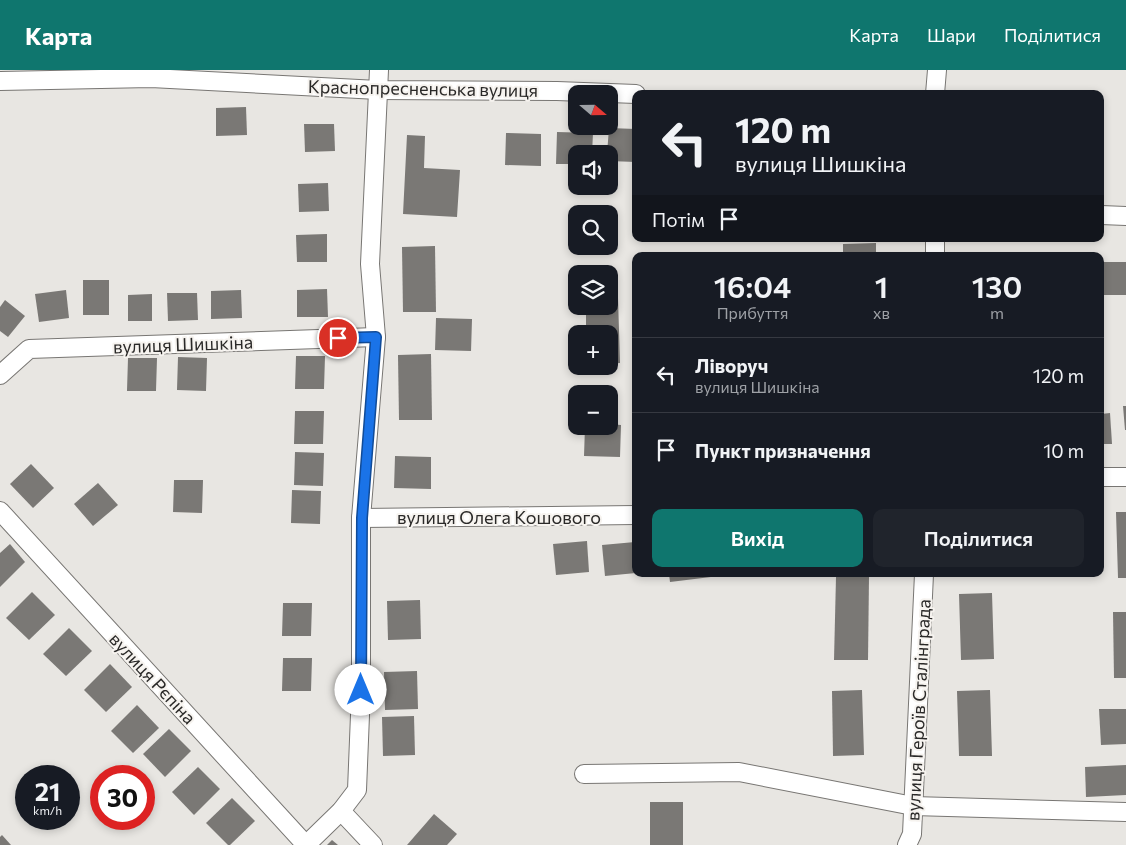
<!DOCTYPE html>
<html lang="uk">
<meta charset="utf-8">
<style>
body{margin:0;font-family:Commissioner,sans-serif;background:#20242c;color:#f1f3f6;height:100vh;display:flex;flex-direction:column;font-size:19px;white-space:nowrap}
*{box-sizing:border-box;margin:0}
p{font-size:16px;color:#9ea1a6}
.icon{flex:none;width:28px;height:28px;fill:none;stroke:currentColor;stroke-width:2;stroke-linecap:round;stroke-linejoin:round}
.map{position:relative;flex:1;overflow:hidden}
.side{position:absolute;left:632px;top:182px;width:472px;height:325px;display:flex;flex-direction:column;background:#171b24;border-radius:10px;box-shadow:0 2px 8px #0003}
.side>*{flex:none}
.banner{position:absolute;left:632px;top:20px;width:472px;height:152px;border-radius:10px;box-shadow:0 2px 8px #0003;background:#171b24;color:#f1f3f6;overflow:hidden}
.needle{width:32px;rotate:110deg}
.tools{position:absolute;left:568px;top:15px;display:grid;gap:10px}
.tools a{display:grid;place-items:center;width:50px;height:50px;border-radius:10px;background:#171b24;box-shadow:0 2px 8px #0003;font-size:25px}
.speed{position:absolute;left:15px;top:695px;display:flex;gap:10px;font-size:25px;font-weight:700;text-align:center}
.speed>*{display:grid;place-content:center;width:65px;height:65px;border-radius:50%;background:#171b24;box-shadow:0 2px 8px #0003;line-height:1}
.speed small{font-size:12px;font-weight:400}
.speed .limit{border:8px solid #d22;background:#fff;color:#111}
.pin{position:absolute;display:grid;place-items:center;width:42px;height:42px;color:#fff;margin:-21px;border:2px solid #fff;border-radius:50%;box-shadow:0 1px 5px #0007}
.me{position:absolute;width:55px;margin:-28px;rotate:0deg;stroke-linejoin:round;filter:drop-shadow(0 0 4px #0008)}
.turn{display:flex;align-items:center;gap:18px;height:105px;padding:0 20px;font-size:22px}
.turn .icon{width:65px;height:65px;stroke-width:2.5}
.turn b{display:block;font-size:35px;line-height:42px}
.then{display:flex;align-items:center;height:48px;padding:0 20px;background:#0003;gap:10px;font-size:19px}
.eta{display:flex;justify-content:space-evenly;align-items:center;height:85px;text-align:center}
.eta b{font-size:30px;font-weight:600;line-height:35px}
.primary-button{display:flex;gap:10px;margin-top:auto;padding:10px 20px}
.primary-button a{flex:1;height:58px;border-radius:10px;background:#0f766e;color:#fff;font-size:20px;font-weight:600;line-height:58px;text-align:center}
.primary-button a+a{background:#20242c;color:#f1f3f6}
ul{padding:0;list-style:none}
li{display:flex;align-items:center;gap:15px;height:75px;padding:0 20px;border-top:1px solid #363941}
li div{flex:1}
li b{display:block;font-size:19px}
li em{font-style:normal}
header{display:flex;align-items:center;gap:30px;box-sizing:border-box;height:70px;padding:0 25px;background:#0f766e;color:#fff}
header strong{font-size:24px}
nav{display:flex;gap:28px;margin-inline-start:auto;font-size:18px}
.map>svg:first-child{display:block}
.building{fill:#7a7875}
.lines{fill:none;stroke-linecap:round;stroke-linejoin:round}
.street-casing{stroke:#787673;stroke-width:20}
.street{stroke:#fff;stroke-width:18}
.route-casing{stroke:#114b97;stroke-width:12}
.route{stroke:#1a73e8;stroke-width:9}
.labels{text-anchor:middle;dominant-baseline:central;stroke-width:4;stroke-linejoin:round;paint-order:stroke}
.street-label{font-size:18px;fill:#2a2928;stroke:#f6f3ef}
</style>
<header>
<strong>Карта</strong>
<nav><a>Карта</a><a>Шари</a><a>Поділитися</a></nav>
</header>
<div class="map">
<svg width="1126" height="775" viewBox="0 0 1126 775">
<rect width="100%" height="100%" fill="#e8e6e2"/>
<g class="building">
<polygon points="246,37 247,65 216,66 216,38"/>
<polygon points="304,54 334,54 335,81 305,82"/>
<polygon points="609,58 636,59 636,92 609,91 609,84 607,84"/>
<polygon points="557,62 593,63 592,84 576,84 576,94 556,94"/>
<polygon points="506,63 541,64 541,96 505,95"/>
<polygon points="407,65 425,66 424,98 460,100 457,147 403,144"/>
<polygon points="328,113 329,141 299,142 298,114"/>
<polygon points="327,164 327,192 297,192 296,165"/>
<polygon points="876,173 876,186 843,186 843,174"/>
<polygon points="435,176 436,242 403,242 402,177"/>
<rect x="1101" y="192" width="25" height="33"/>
<rect x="83" y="210" width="26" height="35"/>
<polygon points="327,219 328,247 297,247 297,220"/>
<polygon points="66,220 69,248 39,252 35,224"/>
<polygon points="241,220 242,248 211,249 211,221"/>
<polygon points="167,223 197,223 198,250 168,251"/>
<polygon points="152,224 152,251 128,251 128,225"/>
<polygon points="609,228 618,228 620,293 609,294 609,264 586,264 586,236 609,236"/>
<polygon points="5,230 25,246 8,267 0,261 0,237"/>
<polygon points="436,248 472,249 471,281 435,280"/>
<polygon points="431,284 432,350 399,350 398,285"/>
<polygon points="296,286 325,286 324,319 295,319"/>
<polygon points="178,287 207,288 206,321 177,320"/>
<polygon points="128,288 157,288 156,321 127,321"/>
<polygon points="1123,336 1126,336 1126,360 1125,360"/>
<polygon points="295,341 324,341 323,374 294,374"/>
<polygon points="1110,343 1112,374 1101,374 1101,344"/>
<polygon points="609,354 621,355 620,387 584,386 585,356 609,356"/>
<polygon points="295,382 324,383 323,416 294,415"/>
<polygon points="395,386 431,387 431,419 394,418"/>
<polygon points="31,394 54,418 33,438 10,414"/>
<polygon points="174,410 203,410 202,443 173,442"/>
<polygon points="98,413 118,435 93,456 74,434"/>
<polygon points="292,420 321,421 320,454 291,453"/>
<polygon points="1116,442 1126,442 1126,508 1118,508"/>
<polygon points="587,471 589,502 556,505 553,474"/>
<polygon points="635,472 636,503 605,506 602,475"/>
<polygon points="10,474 25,492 0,517 0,483"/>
<polygon points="669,504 719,504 719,506 670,512"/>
<polygon points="836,507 869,507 868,590 834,590"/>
<polygon points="32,522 55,545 29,570 6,548"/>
<polygon points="992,523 994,589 961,590 959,524"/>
<polygon points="420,530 421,569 388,570 387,531"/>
<polygon points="283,533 312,533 311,566 282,566"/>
<polygon points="1113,542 1126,542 1126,608 1114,608"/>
<polygon points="69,558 92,581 66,606 43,584"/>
<polygon points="283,588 312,588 311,621 282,621"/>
<polygon points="110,594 132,617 106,642 84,620"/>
<polygon points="417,601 418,639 385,640 384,602"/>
<polygon points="862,620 864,685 833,686 832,621"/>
<polygon points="990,620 992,686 959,686 957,621"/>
<polygon points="137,635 159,658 133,683 111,661"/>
<polygon points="1099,639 1126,639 1126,674 1101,675"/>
<polygon points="414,646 415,685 383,686 382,647"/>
<polygon points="169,659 191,681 165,707 143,684"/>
<polygon points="1126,695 1126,725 1086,727 1085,697"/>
<polygon points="198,697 220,719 194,745 172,722"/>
<polygon points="232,728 255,751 230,775 228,775 206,753"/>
<rect x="650" y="732" width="33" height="43"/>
<polygon points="434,744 457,764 447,775 407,775"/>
<polygon points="2,765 11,775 0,775 0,767"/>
<polygon points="332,770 338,775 327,775"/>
</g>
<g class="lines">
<g class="street-casing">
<g id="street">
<polyline points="0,11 151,8 378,20 557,21 636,24"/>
<polyline points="935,24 937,0"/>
<polyline points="1101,145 1126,146"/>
<polyline points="935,186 935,169"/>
<polyline points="0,305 29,279 376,267"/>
<polyline points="1101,407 1126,407"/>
<polyline points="0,441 306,775"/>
<polyline points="361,448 636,445"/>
<polyline points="584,704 739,702 913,736 1126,742"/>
<polyline points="341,741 373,775"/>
<polyline points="306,775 341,741 357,720 361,620 361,448 376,267 370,194 379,0"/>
<polyline points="907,775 912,764 924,504"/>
</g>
</g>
<use href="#street" class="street"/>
</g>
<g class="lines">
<g class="route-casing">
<polyline id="route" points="338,268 376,267 362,448 361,620"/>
</g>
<use href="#route" class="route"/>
</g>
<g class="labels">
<g class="street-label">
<text transform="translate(423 18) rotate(1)">Краснопресненська вулиця</text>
<text transform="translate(183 274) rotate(-2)">вулиця Шишкіна</text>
<text x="499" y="447">вулиця Олега Кошового</text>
<text transform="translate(153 608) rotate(47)">вулиця Рєпіна</text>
<text transform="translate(918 640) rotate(-87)">вулиця Героїв Сталінграда</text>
</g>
</g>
</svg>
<div class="tools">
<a><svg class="needle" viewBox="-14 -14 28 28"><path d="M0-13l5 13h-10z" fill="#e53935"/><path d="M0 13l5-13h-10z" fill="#9ea1a6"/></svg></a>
<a><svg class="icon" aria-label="sound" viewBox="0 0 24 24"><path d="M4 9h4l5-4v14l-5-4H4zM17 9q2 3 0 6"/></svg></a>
<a><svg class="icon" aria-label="search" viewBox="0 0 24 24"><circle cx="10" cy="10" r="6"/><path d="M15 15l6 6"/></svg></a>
<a><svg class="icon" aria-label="layers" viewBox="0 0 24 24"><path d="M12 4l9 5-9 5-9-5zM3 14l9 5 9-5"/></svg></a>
<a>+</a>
<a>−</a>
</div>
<div class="speed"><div>21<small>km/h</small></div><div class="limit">30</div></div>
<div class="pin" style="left:338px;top:268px;background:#d93025"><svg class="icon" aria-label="arrive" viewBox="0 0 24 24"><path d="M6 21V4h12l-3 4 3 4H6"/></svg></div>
<svg class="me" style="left:361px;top:620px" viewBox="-20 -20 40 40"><circle r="19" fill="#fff"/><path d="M0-13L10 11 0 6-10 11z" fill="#1a73e8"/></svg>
<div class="banner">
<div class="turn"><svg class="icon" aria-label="left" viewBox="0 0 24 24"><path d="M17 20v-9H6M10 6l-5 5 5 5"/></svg><div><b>120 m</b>вулиця Шишкіна</div></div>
<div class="then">Потім<svg class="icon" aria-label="arrive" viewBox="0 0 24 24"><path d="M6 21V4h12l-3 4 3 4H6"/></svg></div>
</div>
<section class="side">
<div class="eta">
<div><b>16:04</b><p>Прибуття</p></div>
<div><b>1</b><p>хв</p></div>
<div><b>130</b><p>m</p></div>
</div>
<ul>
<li><svg class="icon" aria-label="left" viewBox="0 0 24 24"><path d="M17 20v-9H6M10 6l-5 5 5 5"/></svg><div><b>Ліворуч</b><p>вулиця Шишкіна</p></div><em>120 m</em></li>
<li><svg class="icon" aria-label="arrive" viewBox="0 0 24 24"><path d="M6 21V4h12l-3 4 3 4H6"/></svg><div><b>Пункт призначення</b></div><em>10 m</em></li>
</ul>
<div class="primary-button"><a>Вихід</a><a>Поділитися</a></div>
</section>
</div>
